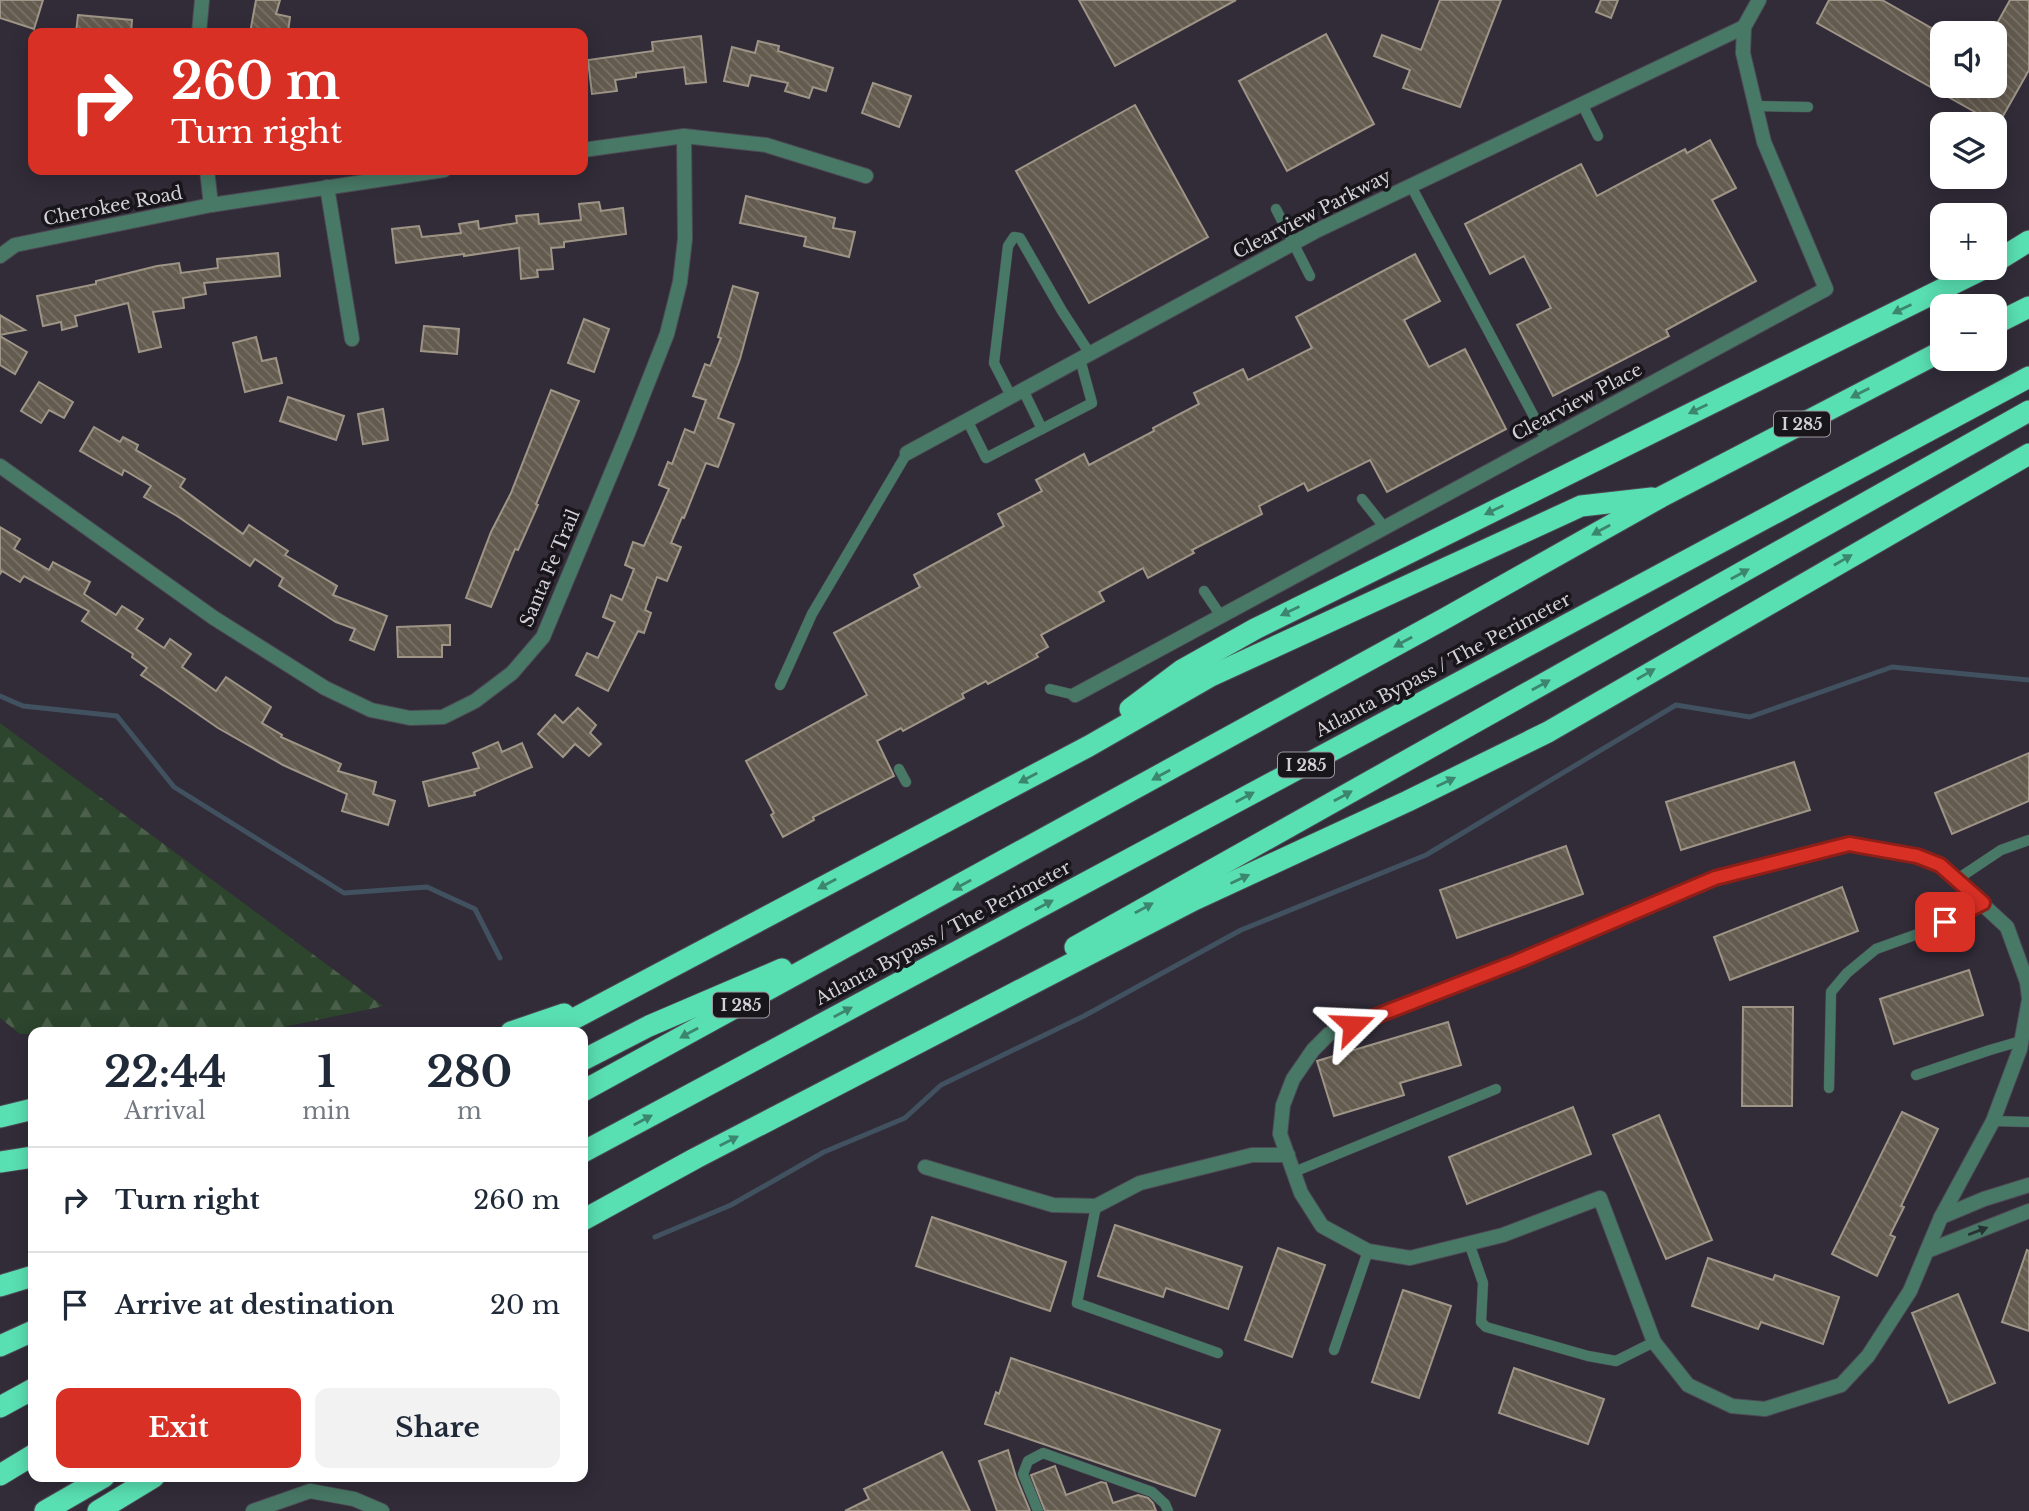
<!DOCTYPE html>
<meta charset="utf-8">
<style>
body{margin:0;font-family:"Libre Baskerville",serif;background:#f2f2f3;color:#1f2937;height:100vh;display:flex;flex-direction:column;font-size:26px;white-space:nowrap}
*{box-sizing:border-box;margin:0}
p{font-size:23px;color:#747a83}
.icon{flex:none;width:38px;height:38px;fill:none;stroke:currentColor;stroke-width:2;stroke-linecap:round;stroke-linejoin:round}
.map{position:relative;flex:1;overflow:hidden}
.sheet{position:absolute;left:28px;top:1027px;width:560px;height:455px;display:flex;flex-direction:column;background:#fff;border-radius:14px;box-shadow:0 4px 18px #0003}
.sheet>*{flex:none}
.guide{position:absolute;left:28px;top:28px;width:560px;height:147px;border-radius:14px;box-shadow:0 4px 18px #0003;background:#d93025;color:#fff;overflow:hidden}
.controls{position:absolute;left:1930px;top:21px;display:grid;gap:14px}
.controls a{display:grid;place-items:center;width:77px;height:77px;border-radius:14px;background:#fff;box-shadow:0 4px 18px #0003;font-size:35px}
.pin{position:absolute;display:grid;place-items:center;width:60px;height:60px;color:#fff;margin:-30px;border-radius:14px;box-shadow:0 4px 10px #0006}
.me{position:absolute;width:77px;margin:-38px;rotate:69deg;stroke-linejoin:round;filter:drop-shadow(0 0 5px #0008)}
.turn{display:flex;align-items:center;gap:24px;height:147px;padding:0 28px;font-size:32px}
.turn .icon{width:91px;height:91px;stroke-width:2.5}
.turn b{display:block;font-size:49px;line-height:60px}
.eta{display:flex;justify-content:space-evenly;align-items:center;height:119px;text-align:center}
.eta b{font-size:42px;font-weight:700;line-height:49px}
.primary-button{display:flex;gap:14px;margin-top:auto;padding:14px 28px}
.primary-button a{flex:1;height:80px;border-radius:14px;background:#d93025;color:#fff;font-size:28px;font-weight:700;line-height:80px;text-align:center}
.primary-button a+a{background:#f2f2f3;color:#1f2937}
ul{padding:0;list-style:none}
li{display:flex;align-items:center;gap:21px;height:105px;padding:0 28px;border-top:2px solid #e0e1e3}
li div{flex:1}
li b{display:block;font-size:26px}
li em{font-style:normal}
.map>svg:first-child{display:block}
.forest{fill:url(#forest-firs)}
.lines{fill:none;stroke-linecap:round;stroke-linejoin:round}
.stream{stroke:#41515f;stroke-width:5}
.building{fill:url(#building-back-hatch);stroke:#9e9587;stroke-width:2}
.service-casing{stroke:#4e4a55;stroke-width:11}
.minor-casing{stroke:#4e4a55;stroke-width:16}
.motorway-casing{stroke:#4e4a55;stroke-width:23}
.service{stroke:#487966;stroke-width:10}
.minor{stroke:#487966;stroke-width:14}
.motorway{stroke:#59e0b2;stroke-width:21}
.oneway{fill:#3c856e}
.oneway2{fill:#263332}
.route-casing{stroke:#8d1f18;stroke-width:18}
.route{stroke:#d93025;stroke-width:12}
.labels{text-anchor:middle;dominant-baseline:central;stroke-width:7;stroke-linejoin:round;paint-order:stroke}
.shield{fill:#18151b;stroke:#9b989f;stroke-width:2}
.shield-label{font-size:16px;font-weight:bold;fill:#d3d0d8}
.street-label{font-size:18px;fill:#d3d0d8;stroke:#18151b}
</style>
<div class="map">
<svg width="2029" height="1511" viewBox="0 0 2029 1511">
<defs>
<pattern id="forest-firs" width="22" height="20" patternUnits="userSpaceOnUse" patternTransform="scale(1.75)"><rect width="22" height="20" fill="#2d452c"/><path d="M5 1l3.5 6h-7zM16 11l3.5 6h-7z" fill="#4b5f4a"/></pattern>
<pattern id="building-back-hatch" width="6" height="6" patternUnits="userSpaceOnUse" patternTransform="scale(1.75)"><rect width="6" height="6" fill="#645b4f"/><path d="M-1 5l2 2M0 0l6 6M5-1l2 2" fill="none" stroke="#797268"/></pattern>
</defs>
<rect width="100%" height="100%" fill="#312c38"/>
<polygon class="forest" points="0,723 383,1006 384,1006 260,1032 20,1034 0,1018"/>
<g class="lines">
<g class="stream">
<polyline points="0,696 23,706 117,716 174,787 344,893 427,887 475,909 500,958"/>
<polyline points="655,1237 731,1205 824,1152 905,1118 941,1085 1084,1016 1241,930 1426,855 1676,705 1750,717 1892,667 2029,680"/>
</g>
</g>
<g class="building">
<polygon points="0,0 43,0 34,29 0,18"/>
<polygon points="256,0 280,0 276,14 290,17 288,32 277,30 277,33 250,33"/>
<polygon points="1079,0 1236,0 1115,66"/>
<polygon points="1440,0 1501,0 1460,107 1403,88 1410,70 1374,56 1382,35 1421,50"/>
<polygon points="1601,0 1618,0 1611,18 1596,12"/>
<polygon points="1829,0 1882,0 1942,34 1942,86 1995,86 1995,27 2010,0 2029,0 2029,70 1998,125 1817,23"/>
<polygon points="78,15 132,20 131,33 76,33"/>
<polygon points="1326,34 1374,124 1287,171 1239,81"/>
<polygon points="701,36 706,82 686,84 684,67 636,73 636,77 615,80 617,91 592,94 588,60 653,51 652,42"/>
<polygon points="758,41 779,46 778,51 833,68 826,91 813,87 809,98 785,91 788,83 751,75 748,86 724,81 732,47 755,53"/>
<polygon points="873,83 911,96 899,127 862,113"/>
<polygon points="1135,105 1208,237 1089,303 1016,171"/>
<polygon points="1710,140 1736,188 1712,200 1756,281 1666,330 1669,336 1553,396 1517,325 1551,308 1524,256 1490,274 1465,224 1581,164 1597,196 1685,149 1687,153"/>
<polygon points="746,196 835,218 833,228 855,232 849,257 804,246 806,237 740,223"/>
<polygon points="599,202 601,211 623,208 626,234 564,242 564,247 551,248 553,269 537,270 538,277 521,279 519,248 464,256 464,254 396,263 392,229 419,226 422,237 461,233 459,224 478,221 479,229 517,223 516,216 538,214 539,224 581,220 579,204"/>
<polygon points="278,253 280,276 204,283 206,294 183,298 184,308 153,312 161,347 139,352 128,303 75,316 77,326 62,330 61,322 43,326 37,296 96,284 96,281 157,266 179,263 181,273 218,268 217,259"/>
<polygon points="1415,254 1440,301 1404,320 1429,367 1465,349 1506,429 1387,492 1370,460 1308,491 1304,483 1259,506 1262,514 1192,550 1194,553 1148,578 1143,568 1099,592 1104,601 1041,635 1048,647 1036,654 1038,657 988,684 986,681 962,694 964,698 903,731 901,728 877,741 894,776 813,817 814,820 783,837 771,815 774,813 746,761 867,695 834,633 920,587 914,575 1004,526 998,514 1042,491 1036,480 1084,454 1089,465 1154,431 1153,428 1199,404 1194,393 1243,369 1248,380 1312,348 1296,317"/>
<polygon points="733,286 758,293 740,359 718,418 734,424 718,467 706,463 684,518 682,517 671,543 681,547 667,581 657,577 645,610 651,613 644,633 638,631 608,691 576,675 587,653 598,658 615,622 603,617 611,595 622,600 634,569 625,565 633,542 644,546 669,489 659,485 668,462 672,464 685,429 694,433 706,400 693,396 705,364 710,366 721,338 718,337"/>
<polygon points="0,315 25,330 0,335"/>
<polygon points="584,319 609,329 594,372 568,363"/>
<polygon points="424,326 459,329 457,354 421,351"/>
<polygon points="0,336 27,352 15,374 0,365"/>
<polygon points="256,337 262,361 276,358 282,383 245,392 233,343"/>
<polygon points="39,382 73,402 64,418 49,410 41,423 21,411"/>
<polygon points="551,390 579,401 536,504 538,505 518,550 515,549 491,607 466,598 491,532 511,493"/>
<polygon points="288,397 344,416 336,440 280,421"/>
<polygon points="383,409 388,440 363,444 358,414"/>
<polygon points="94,427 120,442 123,437 138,445 136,450 185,479 180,487 243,534 249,525 288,551 285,555 337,586 333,595 387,616 374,650 350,640 355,629 336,622 279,586 283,578 255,559 250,566 177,516 144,497 151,486 124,470 122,475 80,451"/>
<polygon points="0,527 20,539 14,549 49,570 53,562 90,582 84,594 116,615 122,606 143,619 136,629 164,648 170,639 191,654 182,667 216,691 226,677 271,707 262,723 282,735 281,737 341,764 338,771 376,782 373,794 395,801 388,825 342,811 347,794 283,765 218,728 159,687 141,675 147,668 132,657 133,654 82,621 89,611 24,576 20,582 2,571 0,574"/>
<polygon points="450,625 450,645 442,645 442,657 398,657 397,627"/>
<polygon points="578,708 596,725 590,733 601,744 589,756 575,744 563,757 538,734 555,715 563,723"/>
<polygon points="498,742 502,752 522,743 532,767 474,792 475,795 429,806 423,782 479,768 473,753"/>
<polygon points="2029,753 2029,801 1952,834 1935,793"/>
<polygon points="1794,762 1810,810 1681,850 1666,802"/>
<polygon points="1566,846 1583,894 1457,938 1440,890"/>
<polygon points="1842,887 1858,931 1730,980 1714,937"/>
<polygon points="1969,970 1983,1015 1894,1044 1880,999"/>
<polygon points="1743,1007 1793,1007 1792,1106 1742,1106"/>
<polygon points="1448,1022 1461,1065 1400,1083 1404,1095 1334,1116 1317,1061"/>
<polygon points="1573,1107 1591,1154 1467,1204 1449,1157"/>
<polygon points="1902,1112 1938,1129 1901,1206 1904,1207 1890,1235 1895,1237 1877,1276 1832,1254"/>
<polygon points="1659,1115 1712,1240 1666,1259 1613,1135"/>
<polygon points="932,1217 1066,1262 1050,1311 916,1266"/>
<polygon points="1115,1225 1242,1267 1228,1309 1166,1288 1163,1297 1098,1276"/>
<polygon points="1278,1248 1325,1265 1292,1357 1245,1340"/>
<polygon points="2027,1250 2029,1251 2029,1331 2002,1322"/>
<polygon points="1708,1258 1773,1280 1775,1275 1839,1297 1823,1344 1761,1322 1758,1329 1692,1306"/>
<polygon points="1403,1290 1451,1306 1419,1398 1372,1382"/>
<polygon points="1958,1294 1995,1383 1949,1403 1912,1313"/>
<polygon points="1011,1358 1220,1430 1195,1496 985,1424 996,1392 999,1394"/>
<polygon points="1514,1368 1604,1399 1588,1444 1499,1413"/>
<polygon points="1008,1450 1016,1477 1030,1511 997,1511 979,1461"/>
<polygon points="942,1452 970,1511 845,1511 869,1499 864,1489"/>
<polygon points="1055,1466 1066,1495 1101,1482 1106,1483 1113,1503 1138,1495 1148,1498 1153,1503 1156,1511 1045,1511 1031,1475"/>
</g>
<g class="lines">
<g class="service-casing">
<g id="service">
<polyline points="1582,104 1598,136"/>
<polyline points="1755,106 1808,107"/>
<polyline points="1411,186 1547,441"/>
<polyline points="1276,209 1310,276"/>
<polyline points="1023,390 1042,429"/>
<polyline points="1011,396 994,363 1008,246 1014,237 1020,238 1062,311 1090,354"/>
<polyline points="967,420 986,458 1092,403 1080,359"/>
<polyline points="1362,499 1385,528"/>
<polyline points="1204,591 1221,616"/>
<polyline points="780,685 812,614 907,453"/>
<polyline points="1050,689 1075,695"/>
<polyline points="899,769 906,782"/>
<polyline points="1956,880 2001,850 2029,840"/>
<polyline points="1916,1075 1990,1050 2021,1041"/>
<polyline points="1829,1088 1831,992 1847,973 1876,949 1926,931 1983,903"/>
<polyline points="1993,1121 2029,1122"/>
<polyline points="1294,1172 1496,1089"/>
<polyline points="1096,1206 1077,1303 1218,1353"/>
<polyline points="1469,1243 1483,1283 1481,1322 1486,1327 1588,1356 1616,1361 1654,1342"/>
<polyline points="1334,1350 1368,1251"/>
<polyline points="1038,1511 1023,1474 1028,1461 1043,1453 1152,1492 1165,1504 1168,1511"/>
</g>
</g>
<g class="minor-casing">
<g id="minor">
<polyline points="199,33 202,0"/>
<polyline points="583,150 684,136 766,145 866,176"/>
<polyline points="207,170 211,205"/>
<polyline points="327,187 352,339"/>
<polyline points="0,256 15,245 211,205 444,170"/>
<polyline points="907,453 1316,231 1744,27"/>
<polyline points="0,466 214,618 325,688 371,710 410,718 443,717 475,701 512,673 543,637 628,433 667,334 680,282 685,239 684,136"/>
<polyline points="1075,695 1826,289 1764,142 1743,53 1744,27 1759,0"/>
<polyline points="2029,998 2027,982 2007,927 1940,865 1917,856 1849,844 1715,878 1516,962 1329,1034 1313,1050 1293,1079 1283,1105 1280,1134 1301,1193 1322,1226 1368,1251 1410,1258 1503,1235 1600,1198 1654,1342 1688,1385 1732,1406 1765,1409 1841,1385 1868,1356 1910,1291 1941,1217 1993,1121 2020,1049 2029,1000"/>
<polyline points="925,1167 1053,1205 1096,1206 1140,1183 1252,1155 1288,1155"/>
<polyline points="1941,1217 1984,1199 2029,1185"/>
<polyline points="1927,1251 2029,1211"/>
<polyline points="253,1511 310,1491 354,1499 382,1511"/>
</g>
</g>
<g class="motorway-casing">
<g id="motorway">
<polyline points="1995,262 2029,241"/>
<polyline points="1995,324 2029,307"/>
<polyline points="1130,709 1182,670 1255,629 1985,268"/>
<polyline points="1075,947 2029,411"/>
<polyline points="511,1032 564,1014"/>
<polyline points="549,1032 1089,746 1211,676 1581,506 1652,498"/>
<polyline points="583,1060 649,1026 782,969"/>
<polyline points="583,1091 1444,619 1661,497 1942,351"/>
<polyline points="0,1117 33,1109"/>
<polyline points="583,1152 2029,377"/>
<polyline points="0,1162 33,1157"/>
<polyline points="583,1220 696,1158 1194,900 1408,801 1548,732 2029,454"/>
<polyline points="0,1286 33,1276"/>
<polyline points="0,1346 33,1331"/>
<polyline points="0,1407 33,1389"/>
<polyline points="0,1475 33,1455"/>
<polyline points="45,1511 104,1477"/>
<polyline points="98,1511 154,1477"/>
</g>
</g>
<use href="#service" class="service"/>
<use href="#minor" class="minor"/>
<use href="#motorway" class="motorway"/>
</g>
<defs><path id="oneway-solid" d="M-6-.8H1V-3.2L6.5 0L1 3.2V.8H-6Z" transform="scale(1.75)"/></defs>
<g class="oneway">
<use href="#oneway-solid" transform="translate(1902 309) rotate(154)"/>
<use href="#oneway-solid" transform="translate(1860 393) rotate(153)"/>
<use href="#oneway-solid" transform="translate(1698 409) rotate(154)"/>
<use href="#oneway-solid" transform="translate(1494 510) rotate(154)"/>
<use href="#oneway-solid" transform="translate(1601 530) rotate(151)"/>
<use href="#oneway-solid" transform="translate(1843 560) rotate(-30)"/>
<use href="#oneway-solid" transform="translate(1740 574) rotate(-29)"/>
<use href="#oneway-solid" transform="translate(1290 611) rotate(154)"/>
<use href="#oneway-solid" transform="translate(1403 642) rotate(151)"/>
<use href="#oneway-solid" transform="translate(1646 674) rotate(-30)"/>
<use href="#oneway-solid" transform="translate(1541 685) rotate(-29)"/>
<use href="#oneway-solid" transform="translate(1161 775) rotate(151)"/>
<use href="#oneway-solid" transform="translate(1028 778) rotate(152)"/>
<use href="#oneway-solid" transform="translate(1446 782) rotate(-26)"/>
<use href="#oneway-solid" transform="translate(1343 796) rotate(-29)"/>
<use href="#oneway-solid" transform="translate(1245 797) rotate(-28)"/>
<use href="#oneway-solid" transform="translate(1240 879) rotate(-25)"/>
<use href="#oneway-solid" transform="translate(827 884) rotate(152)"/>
<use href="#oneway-solid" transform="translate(962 885) rotate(151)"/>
<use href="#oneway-solid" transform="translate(1044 905) rotate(-28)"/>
<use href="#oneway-solid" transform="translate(1144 908) rotate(-29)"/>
<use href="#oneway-solid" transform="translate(843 1012) rotate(-28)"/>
<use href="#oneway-solid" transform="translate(689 1033) rotate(151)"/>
<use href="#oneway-solid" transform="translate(643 1120) rotate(-28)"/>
<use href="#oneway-solid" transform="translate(729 1141) rotate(-27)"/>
</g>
<use class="oneway2" href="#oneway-solid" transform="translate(1978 1231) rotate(-21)"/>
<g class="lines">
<g class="route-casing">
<polyline id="route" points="1353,1025 1516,962 1715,878 1849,844 1917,856 1940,865 1983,903 1945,922"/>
</g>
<use href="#route" class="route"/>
</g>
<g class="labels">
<g class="shield">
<rect x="1774" y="411.5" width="56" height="25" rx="5"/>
<rect x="1278" y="752.5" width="56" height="25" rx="5"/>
<rect x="713" y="992.5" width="56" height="25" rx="5"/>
</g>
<g class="shield-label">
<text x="1802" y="424">I 285</text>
<text x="1306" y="765">I 285</text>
<text x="741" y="1005">I 285</text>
</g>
<g class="street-label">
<text transform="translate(113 206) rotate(-11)">Cherokee Road</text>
<text transform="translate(1312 214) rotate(-27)">Clearview Parkway</text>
<text transform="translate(1577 402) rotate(-28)">Clearview Place</text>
<text transform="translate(550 568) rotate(-67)">Santa Fe Trail</text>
<text transform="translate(1443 665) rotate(-28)">Atlanta Bypass / The Perimeter</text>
<text transform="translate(943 933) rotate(-28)">Atlanta Bypass / The Perimeter</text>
</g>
</g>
</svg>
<div class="controls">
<a><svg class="icon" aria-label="sound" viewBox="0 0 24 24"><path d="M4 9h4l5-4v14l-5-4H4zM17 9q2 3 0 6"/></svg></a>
<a><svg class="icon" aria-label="layers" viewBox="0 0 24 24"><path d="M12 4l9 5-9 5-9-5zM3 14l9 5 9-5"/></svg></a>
<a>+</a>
<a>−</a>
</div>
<div class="pin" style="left:1945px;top:922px;background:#d93025"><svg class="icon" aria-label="arrive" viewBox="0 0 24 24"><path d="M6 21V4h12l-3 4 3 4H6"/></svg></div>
<svg class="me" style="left:1353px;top:1025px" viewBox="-20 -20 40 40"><path d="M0-17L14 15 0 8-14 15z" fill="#d93025" stroke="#fff" stroke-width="4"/></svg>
<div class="guide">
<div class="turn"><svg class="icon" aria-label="right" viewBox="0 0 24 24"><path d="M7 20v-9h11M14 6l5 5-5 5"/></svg><div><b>260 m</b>Turn right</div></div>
</div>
<section class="sheet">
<div class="eta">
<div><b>22:44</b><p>Arrival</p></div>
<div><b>1</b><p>min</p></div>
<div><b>280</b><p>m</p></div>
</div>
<ul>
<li><svg class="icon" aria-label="right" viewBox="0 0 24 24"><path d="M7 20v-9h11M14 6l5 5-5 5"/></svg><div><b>Turn right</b></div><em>260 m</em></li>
<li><svg class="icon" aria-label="arrive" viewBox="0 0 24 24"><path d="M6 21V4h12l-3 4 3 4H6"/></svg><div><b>Arrive at destination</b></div><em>20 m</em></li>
</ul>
<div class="primary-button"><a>Exit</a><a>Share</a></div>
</section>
</div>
